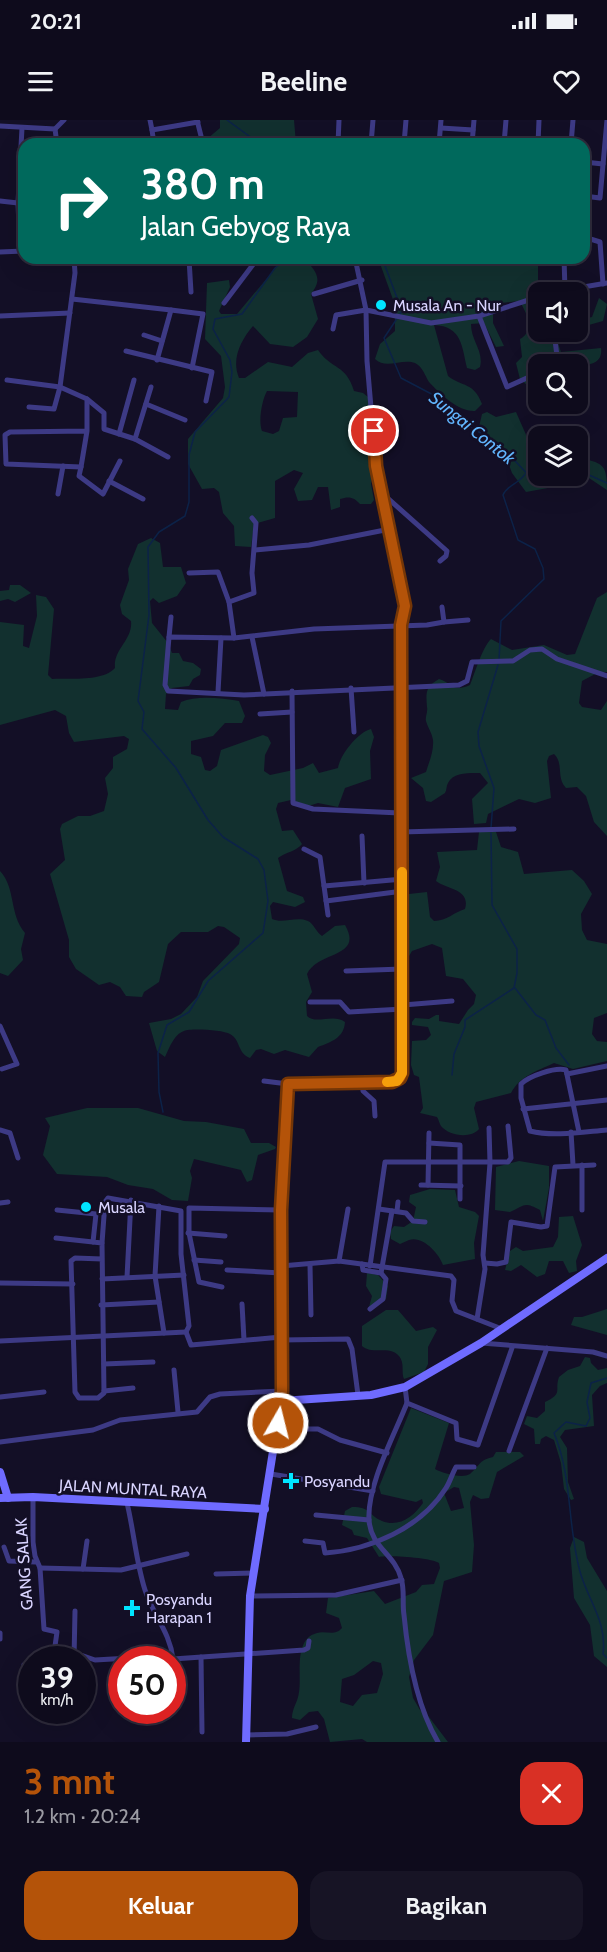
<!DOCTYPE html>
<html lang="id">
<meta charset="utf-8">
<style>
body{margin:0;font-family:Cabin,sans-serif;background:#171425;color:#f1f3f6;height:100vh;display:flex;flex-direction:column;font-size:22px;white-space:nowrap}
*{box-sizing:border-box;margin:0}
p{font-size:20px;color:#9b9ba3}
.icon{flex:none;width:33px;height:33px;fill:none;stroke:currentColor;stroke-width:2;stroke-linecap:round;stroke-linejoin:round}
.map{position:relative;height:1622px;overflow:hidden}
.panel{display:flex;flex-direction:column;background:#0e0b1c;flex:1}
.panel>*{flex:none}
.guide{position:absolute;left:18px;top:18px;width:572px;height:126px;border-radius:18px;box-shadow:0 6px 24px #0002,0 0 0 2px #2e2b3b;background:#00695c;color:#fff;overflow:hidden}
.fabs{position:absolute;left:528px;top:162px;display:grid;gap:12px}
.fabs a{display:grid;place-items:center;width:60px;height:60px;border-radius:12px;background:#0e0b1c;box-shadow:0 6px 24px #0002,0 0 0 2px #2e2b3b;font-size:30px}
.speed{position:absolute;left:18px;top:1526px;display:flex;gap:12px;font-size:30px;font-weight:700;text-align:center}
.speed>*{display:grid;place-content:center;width:78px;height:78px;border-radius:50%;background:#0e0b1c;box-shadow:0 6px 24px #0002,0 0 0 2px #2e2b3b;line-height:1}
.speed small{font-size:15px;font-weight:400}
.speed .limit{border:9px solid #d22;background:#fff;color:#111}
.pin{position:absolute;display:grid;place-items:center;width:51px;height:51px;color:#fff;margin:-26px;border:3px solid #fff;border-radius:50%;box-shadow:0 2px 6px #0007}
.me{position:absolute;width:66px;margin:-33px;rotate:8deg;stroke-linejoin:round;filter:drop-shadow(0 0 4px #0008)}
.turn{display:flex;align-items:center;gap:21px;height:126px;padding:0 24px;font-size:27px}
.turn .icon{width:78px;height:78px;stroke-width:2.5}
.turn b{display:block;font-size:42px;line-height:51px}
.round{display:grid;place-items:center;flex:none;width:63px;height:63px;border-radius:18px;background:#171425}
.head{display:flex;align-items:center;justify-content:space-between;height:102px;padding:0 24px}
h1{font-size:36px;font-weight:800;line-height:45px;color:#b45309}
.primary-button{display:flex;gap:12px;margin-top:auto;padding:12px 24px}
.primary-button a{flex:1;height:69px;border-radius:18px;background:#b45309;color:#fff;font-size:24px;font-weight:800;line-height:69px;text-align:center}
.primary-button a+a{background:#171425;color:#f1f3f6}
.status{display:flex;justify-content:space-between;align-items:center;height:42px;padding:0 30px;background:#0e0b1c;direction:ltr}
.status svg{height:16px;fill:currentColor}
header{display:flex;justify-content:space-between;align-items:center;height:78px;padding:0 24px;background:#0e0b1c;font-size:27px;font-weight:800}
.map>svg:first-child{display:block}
.green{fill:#12302f;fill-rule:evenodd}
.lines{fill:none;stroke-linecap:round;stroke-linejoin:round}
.stream{stroke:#0c2248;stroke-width:1.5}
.street{stroke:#3d3a85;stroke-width:5}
.secondary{stroke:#6f6bff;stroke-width:8}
.route-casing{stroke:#753606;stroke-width:15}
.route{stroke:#b45309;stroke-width:10}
.slow{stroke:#f59e0b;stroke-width:10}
.poi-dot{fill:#00e5ff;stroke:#130f26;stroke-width:2}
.labels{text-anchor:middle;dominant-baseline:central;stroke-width:5;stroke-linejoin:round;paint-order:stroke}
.poi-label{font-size:16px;fill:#d9d4ff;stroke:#130f26;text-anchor:start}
.street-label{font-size:16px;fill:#d9d4ff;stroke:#130f26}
.water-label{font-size:18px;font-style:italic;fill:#62b6ff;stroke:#130f26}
</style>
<div class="status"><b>20:21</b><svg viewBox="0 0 49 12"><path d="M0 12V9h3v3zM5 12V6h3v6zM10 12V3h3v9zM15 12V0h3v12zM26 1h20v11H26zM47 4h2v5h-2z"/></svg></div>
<header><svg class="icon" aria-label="menu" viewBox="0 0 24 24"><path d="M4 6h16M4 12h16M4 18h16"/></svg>Beeline<svg class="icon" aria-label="heart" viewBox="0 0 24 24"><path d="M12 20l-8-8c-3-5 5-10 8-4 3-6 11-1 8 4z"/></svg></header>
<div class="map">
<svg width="607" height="1622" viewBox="0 0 607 1622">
<rect width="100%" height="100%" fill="#130f26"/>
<g class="green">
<polygon points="220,0 294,0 296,24 208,24 207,19 220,8"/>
<path d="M284,138H314L311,146C320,157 319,163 311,174L318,199L307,217L293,227L270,224L253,206C241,220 231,239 239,258H245L268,242L292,247L308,233L318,230C332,250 346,244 354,271L363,273L368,277L372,301L374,348L371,364L374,380L371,384H360C354,377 349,376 340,379V387L331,390L328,367H318L312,380L298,381L294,369L303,353L294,350L275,361V398L254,404L251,427L235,426L234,406L223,393L219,372L214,368L202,369L188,344V319L223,278L225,267L221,236L205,219L207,163L229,160L230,167L219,191L221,194H237ZM267,271L298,272L297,297L283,298L279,311L273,314L262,311C258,301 262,280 267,271Z"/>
<path d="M378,138H538V212H559L557,220L561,232L601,228C603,244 590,244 578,247V244H538V253L530,256L533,264L528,266L520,259L516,243L522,237L520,219C535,211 527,192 519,181L501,183L493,192V203L504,226L496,227L484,203L471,204C471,221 484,231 480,247L475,250L467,248C462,227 462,206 434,205L448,256C462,267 474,262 482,284L475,291C459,292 440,274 429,262C425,256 423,247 415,243C402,238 386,250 375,239L380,224L395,211V185Z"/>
<polygon points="599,178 607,184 603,201 578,208 578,200 592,197"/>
<polygon points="487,292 496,297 516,292 527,317 538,329 538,356 577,356 548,368 526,372 512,353 506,337 494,329 491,318 479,307 482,294"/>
<path d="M578,337C602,344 607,342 607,370L586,356L578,355Z"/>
<path d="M151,418L160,423L163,447H181L186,463L177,476L159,483L153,478L150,481L152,503L168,523L172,533H179L183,541L193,543L201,549L200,555L193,559L189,566L172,568L166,574L165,589L178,590L181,582C197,575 221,578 239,581L245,596L242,603H225L213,616L191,621V634L201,637L205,650L210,651L217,646L221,630L263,615L268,617L271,623L265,635L264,651L270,655L303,648L313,643L319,653L338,648C340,635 358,612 371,609L374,617L370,631L371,659L345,668L338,687L318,683L302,688L291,680L278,683L276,689L282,711L293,710L302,724C297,731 286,732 278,738L287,771L303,777L305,782L295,787L273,782L270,786L272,799C283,804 296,796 308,801C314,804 316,812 322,816L335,806L345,805C364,838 318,831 307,854L312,872L306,882L307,896C316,905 333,893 345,902C344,918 331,922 318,927L309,937L285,930L274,934L261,929L256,930L250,938C237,933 241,920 230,914C223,910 191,908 184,911C174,914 169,929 165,937L157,931L149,903L171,899L181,894L197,877L203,861L239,824L240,818L224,807L218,806L208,812H181L168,824L159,862L144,872L142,877L126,876L120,867L110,862L99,865L76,849L69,837V820L50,754L65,740L60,709L62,704L78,696H90L104,691L108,674L105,658L113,648V637L127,629L129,619L124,616L74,622L69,613L66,596L55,590L0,605V502L24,505L23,526L29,528L37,496L36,475L46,477L54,489L48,555L52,559C68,558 103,562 115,548C113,529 133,520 131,501L122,494L120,485L129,460L128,449L138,424Z"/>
<polygon points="10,465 20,465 31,473 15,482 8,479 0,481 0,471 9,470"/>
<path d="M607,472V552H599L582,561L579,583L582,587L601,590L607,581V716L594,702L586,676L577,667L566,668C556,658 564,643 554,634L549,636L547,641L551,678L535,683L519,679L488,694L486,703L474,704L472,679L488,663L480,653C470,653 453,652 448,663C446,666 447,670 445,673L431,682L426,681L423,668L411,658L426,652C429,642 434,631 433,620C432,613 428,608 426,601C425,597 428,592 427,587C426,573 425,567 439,559C453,563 452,573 470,565C475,553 482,528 491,519L512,530L544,525L567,535L575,534L597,478Z"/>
<path d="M485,711L496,712L501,727L518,732L524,754L572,750L584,761L592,774L581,794L582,810L587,820L607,824V893L594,898L592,914L597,921L607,922V941L573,949L554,943C537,951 520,956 511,973L476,982L474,988L479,1009C471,1019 449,1016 441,1006C439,1003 439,1000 437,997L420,993L423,988L419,957L414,955L411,945L412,921L426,920L431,915L428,907L412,905V902L415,898L429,899L436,895H439V901L459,904L468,890L474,884L476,875L463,859L446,856L442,828L432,824L412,831L405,843L397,842L398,814L406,804L409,774L427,772L430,797L434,801C447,801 454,792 465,789C471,769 446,769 436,761L440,747L437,732L477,730L479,712Z"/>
<path d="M0,751C16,768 9,794 25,813L21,829L23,840L8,856L0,853Z"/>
<polygon points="87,988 138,988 184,1001 206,1002 244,1009 251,1023 269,1023 276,1027 275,1029 258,1035 252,1060 247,1062 241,1050 194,1039 190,1051 192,1058 188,1081 172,1080 153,1069 128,1065 107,1057 57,1054 43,1035 50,1006 45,998"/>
<path d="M519,1041L549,1046V1068L543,1101L540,1090C523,1081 525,1086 510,1092L495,1090L496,1047Z"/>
<path d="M430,1069L455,1070L459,1087L475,1092L479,1096L474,1123L475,1139L443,1145C439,1133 422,1115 409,1120C406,1121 403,1123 400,1124L391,1119L390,1112L394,1106L404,1107L413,1101L416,1087L409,1082L410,1075Z"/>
<polygon points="573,1096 582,1125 576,1141 577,1151 569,1153 563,1141 549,1141 545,1154 537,1157 521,1145 511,1151 505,1150 510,1131 516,1127 523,1131 553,1127 558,1117 559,1097"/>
<polygon points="367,1153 378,1155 388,1166 386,1179 369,1187 372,1176 366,1166"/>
<polygon points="607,1189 607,1215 571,1205 574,1197 582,1197"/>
<path d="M386,1190H398L416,1211L433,1207L437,1210L428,1227V1244L424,1252L404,1259C401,1253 405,1243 399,1236C390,1225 371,1235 362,1226V1206Z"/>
<path d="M585,1237L590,1238L591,1243L598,1250L607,1248V1263L600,1266L592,1275L594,1306L565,1310L560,1317L567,1328L568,1362L574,1379L571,1380L564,1369L561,1343L554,1320L546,1316L541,1319L540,1324H535L534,1309L524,1304L527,1296L537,1298L545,1291V1282C564,1273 554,1271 559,1257L568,1250L580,1246Z"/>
<path d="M411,1288L449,1303L435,1349C442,1353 462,1359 470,1354C481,1345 477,1341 493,1337L496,1332H520L524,1336L497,1352L489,1378L481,1379L473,1375L470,1382L474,1425L472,1452L444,1461L433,1515L414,1540L409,1557L413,1578L420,1590L426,1593L448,1622H367L362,1619L330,1622L324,1599L318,1591L309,1592L300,1600L292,1598C292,1588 298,1582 299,1572C302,1555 293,1519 317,1513C326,1510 334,1517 342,1508L339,1498L326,1493L328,1478L374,1471L385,1484L416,1472L422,1465L434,1464L440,1448L439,1443C431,1438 390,1435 379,1437L367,1418L354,1415L352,1410L342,1405L345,1391L352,1387C371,1387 368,1395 382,1401C399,1408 414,1396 423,1383L422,1379L416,1382L381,1374L379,1367ZM454,1367L459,1368L464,1388L451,1391L444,1373ZM373,1541L381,1543L383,1554L377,1573L362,1575L353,1586L340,1582L342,1559L354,1555Z"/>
<polygon points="574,1417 584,1422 587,1438 607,1471 607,1547 594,1536 590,1505 574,1478 570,1428"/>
</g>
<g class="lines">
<g class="stream">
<polyline points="227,0 260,24"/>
<polyline points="382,138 402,191 384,218 401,258 441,279 449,294 499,324 537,364 560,356"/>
<polyline points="578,350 607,363"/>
<path d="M499,540L501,501L544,459L543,448L535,429L518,420L503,375C507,365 520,363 525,354"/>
<polyline points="491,708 494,668 479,626 478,612 498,545"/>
<polyline points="515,868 536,895 545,900 556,928 569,945"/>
<polyline points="452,955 454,934 465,907 465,900 514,868 517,853 517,829 492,785 491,713"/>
<polyline points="163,992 159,972 158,933 167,905 189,892 208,861 263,813 268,781 264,750 258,739 223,717 208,700 176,648 142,609 144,592 138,581 149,495 148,427 159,412 185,396 189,382 189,335 195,312 229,277 232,252 230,240 213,209 215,199 242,194 275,148 287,138"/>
<path d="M607,1258L591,1263L587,1282L590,1298L586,1306L566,1302L554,1313C573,1358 567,1409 581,1455C590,1483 607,1503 603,1534L607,1538"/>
</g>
<g class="street">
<polyline points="150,0 152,10 198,2"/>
<polyline points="197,0 203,24"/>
<polyline points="0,6 55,9 57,24"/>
<polyline points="441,8 473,10"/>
<polyline points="55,9 64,0"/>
<polyline points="152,10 154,24"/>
<polyline points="338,24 339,0"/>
<polyline points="371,24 373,0"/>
<polyline points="404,24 406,0"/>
<polyline points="439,24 441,0"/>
<polyline points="472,24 474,0"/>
<polyline points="504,24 506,0"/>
<polyline points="538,24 539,0"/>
<polyline points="571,24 573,0"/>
<polyline points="584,42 603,44"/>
<polyline points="584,76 600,78 607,0"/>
<polyline points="0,81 18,83"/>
<polyline points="584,117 600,122 603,164"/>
<polyline points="20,131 18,83 22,8"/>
<polyline points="0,132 24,131"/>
<polyline points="181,138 198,138"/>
<polyline points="267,138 271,141"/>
<polyline points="564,138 565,170"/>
<polyline points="189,139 191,172"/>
<polyline points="554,172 607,163"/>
<polyline points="314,174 362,160"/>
<polyline points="72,179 171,190 157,240"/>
<polyline points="224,183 258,138"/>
<polyline points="171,190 203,194 192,248"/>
<polyline points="0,196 70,193"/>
<polyline points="479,196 507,267 538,253"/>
<polyline points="333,209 336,195 366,190 431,203 479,196 538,177"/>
<polyline points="554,212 558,244"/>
<polyline points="144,215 162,221"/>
<polyline points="126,231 212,252 206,281"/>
<polyline points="7,260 60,267 87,279 87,311 81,347 6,344 5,315 10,312 87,311"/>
<polyline points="87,279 104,293 104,309 135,319 168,337"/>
<polyline points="146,284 185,300"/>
<polyline points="29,287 54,289 60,267 75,153 74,138"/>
<polyline points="119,314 134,260"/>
<polyline points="135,319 151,267"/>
<polyline points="81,347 79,356 103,374 120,341"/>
<polyline points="109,361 143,379"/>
<polyline points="58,374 63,346"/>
<polyline points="383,374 447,431 446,436 440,441"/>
<polyline points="255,430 309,425 390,409"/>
<polyline points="189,453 218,452 229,482"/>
<polyline points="442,487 444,502 427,505 314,509 234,518 169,517 165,565 168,571 244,575 459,565 467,561 472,542 513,541 530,530 542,529 557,539 607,556"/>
<polyline points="444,502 468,500"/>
<polyline points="169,517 171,497"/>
<polyline points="252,517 264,574"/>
<polyline points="234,518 229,482 254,473 252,453 256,403 252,398"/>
<polyline points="351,568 354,612"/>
<polyline points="292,571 293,683 313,689 400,693"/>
<polyline points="218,572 221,518"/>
<polyline points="260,594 292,592"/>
<polyline points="401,712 514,709"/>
<polyline points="362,716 364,763"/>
<polyline points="304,729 320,737 324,766 403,759"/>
<polyline points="324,766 328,795"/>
<polyline points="326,781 403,771"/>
<polyline points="346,851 402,849"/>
<polyline points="310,882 340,882 349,892 403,889"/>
<polyline points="403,885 452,881"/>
<polyline points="0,906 17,944 2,949"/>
<polyline points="567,954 607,946"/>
<polyline points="264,961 288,964"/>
<polyline points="362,962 363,971 374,981 375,996"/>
<polyline points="523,989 607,980"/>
<polyline points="0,1010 10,1013 18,1038"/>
<polyline points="571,1012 573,1045"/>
<path d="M579,1012L566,950C555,947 529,956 521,964V978L530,1011C553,1017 583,1012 607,1010"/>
<polyline points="429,1023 460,1025 460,1079"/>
<polyline points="582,1045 582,1090"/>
<polyline points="421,1065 461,1066"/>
<polyline points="428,1065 429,1013"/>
<polyline points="0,1083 8,1082"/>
<polyline points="159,1086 155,1156 164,1213"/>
<polyline points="379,1089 406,1093 413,1101 425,1102"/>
<polyline points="57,1090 96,1094 93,1122 102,1123 104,1273 98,1278 79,1278 75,1272 71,1141 75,1138 102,1139"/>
<polyline points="397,1091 398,1082"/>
<polyline points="188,1113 225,1116"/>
<polyline points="56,1118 93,1122"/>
<polyline points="102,1123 105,1082 108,1078 181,1091 181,1134 189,1206 186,1212"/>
<polyline points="194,1140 221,1142"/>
<polyline points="339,1141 348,1089"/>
<polyline points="485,1143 497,1144 506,1142 511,1102 541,1107 547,1106 555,1047 594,1045"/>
<polyline points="362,1144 363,1150 381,1153"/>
<polyline points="310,1145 311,1195"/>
<polyline points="281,1146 339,1141 451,1156 454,1160 452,1181 456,1191 502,1209"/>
<polyline points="370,1146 385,1042 508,1042 511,1038 508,1006"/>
<polyline points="227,1150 281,1153"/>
<polyline points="127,1157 131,1080"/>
<polyline points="102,1159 184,1155"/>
<polyline points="0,1163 73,1164"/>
<polyline points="222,1167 199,1162 189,1113 189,1088 281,1090"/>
<polyline points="242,1184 244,1220"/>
<polyline points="101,1185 159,1182"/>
<polyline points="370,1189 383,1179 386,1159 381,1153 392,1091"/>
<polyline points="477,1199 485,1149 483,1135 490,1043 489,1008"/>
<polyline points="186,1212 191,1225 281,1217"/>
<polyline points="281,1220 348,1219 352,1229 358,1275"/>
<polyline points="0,1221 186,1212"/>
<polyline points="481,1223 593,1232 607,1236"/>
<polyline points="104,1244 153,1242"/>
<polyline points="174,1250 178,1292"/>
<polyline points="405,1267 407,1283 456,1303 457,1319 478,1325 512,1228"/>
<polyline points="104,1271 133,1268"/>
<polyline points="0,1277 44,1272"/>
<polyline points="281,1281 281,1090 288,964 392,962 400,958 402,953 401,505 405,486 376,346 367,241 366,190 355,138"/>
<path d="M407,1283C394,1316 367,1365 369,1400C371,1428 394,1433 401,1458C405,1470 402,1483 404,1495C408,1537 416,1585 438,1622"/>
<polyline points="277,1309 318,1309 340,1320 387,1333"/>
<polyline points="0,1322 93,1310 120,1300 197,1292 210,1277 220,1274 282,1271"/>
<polyline points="509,1331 547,1228"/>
<polyline points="271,1354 373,1371"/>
<polyline points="33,1377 33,1422 35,1436 40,1448 44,1509 57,1512 55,1526 95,1540 147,1537 173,1539"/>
<path d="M127,1383C134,1412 136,1442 145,1470C153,1495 170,1512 173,1539L304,1530L308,1528L309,1521"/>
<polyline points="316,1395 369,1400"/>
<path d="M305,1421L323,1423L325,1433C370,1430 421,1408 446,1368C450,1362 452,1354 456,1347H474"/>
<polyline points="4,1427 9,1441 36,1442"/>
<polyline points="40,1448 121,1450 187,1434"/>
<polyline points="83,1449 87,1421"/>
<polyline points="216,1454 253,1453"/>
<polyline points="250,1476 336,1475 402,1460"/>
<polyline points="0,1513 0,1519"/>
<polyline points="201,1537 202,1612"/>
<polyline points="51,1539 55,1526"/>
<polyline points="74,1539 75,1491"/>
<polyline points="24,1545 32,1544"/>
<polyline points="246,1615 287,1614 316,1607"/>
</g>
<g class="secondary">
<polyline points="0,1352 8,1378"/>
<polyline points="0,1378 33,1377 265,1389"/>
<polyline points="246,1622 250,1476 281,1281 371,1275 405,1267 481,1223 607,1138"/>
</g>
</g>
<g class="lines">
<g class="route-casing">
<polyline id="route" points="278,1303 282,1271 281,1090 288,964 392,962 400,958 402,953 401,505 405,486 376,346 374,311"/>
</g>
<use href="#route" class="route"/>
<polyline class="slow" points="387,962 397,961 402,953 402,752"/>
</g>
<g class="poi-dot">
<circle cx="381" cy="185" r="6"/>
<circle cx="86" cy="1087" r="6"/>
<path d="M288 1352h6v6h6v6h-6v6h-6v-6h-6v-6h6z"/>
<path d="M129 1479h6v6h6v6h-6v6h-6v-6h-6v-6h6z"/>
</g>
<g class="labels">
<g class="poi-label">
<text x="393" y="185">Musala An - Nur</text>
<text x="98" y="1087">Musala</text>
<text x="304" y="1361">Posyandu</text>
<text x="146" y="1479">Posyandu<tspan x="146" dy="18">Harapan 1</tspan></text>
</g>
<g class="street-label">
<text transform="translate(133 1369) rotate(3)">JALAN MUNTAL RAYA</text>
<text transform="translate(24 1444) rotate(-94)">GANG SALAK</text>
</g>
<g class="water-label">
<text transform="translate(472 308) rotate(39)">Sungai Contok</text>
</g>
</g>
</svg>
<div class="fabs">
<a><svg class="icon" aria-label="sound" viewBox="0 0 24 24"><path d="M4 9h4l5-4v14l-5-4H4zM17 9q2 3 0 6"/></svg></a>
<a><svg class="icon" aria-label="search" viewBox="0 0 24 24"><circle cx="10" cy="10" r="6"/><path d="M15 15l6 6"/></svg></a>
<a><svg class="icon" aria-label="layers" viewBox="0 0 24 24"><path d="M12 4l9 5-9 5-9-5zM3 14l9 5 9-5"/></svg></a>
</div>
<div class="speed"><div>39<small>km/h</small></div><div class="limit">50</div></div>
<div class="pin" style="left:374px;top:311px;background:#d93025"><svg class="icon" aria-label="arrive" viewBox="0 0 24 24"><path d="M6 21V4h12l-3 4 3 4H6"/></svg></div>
<svg class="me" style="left:278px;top:1303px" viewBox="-20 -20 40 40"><circle r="17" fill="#b45309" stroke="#fff" stroke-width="3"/><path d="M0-11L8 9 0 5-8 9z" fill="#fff"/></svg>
<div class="guide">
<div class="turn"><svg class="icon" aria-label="right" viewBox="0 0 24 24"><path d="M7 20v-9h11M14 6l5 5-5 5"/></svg><div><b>380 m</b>Jalan Gebyog Raya</div></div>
</div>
</div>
<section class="panel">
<div class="head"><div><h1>3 mnt</h1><p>1.2 km · 20:24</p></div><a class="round" style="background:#d93025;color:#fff"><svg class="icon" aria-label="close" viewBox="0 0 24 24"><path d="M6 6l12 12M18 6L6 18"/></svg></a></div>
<div class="primary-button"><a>Keluar</a><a>Bagikan</a></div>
</section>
